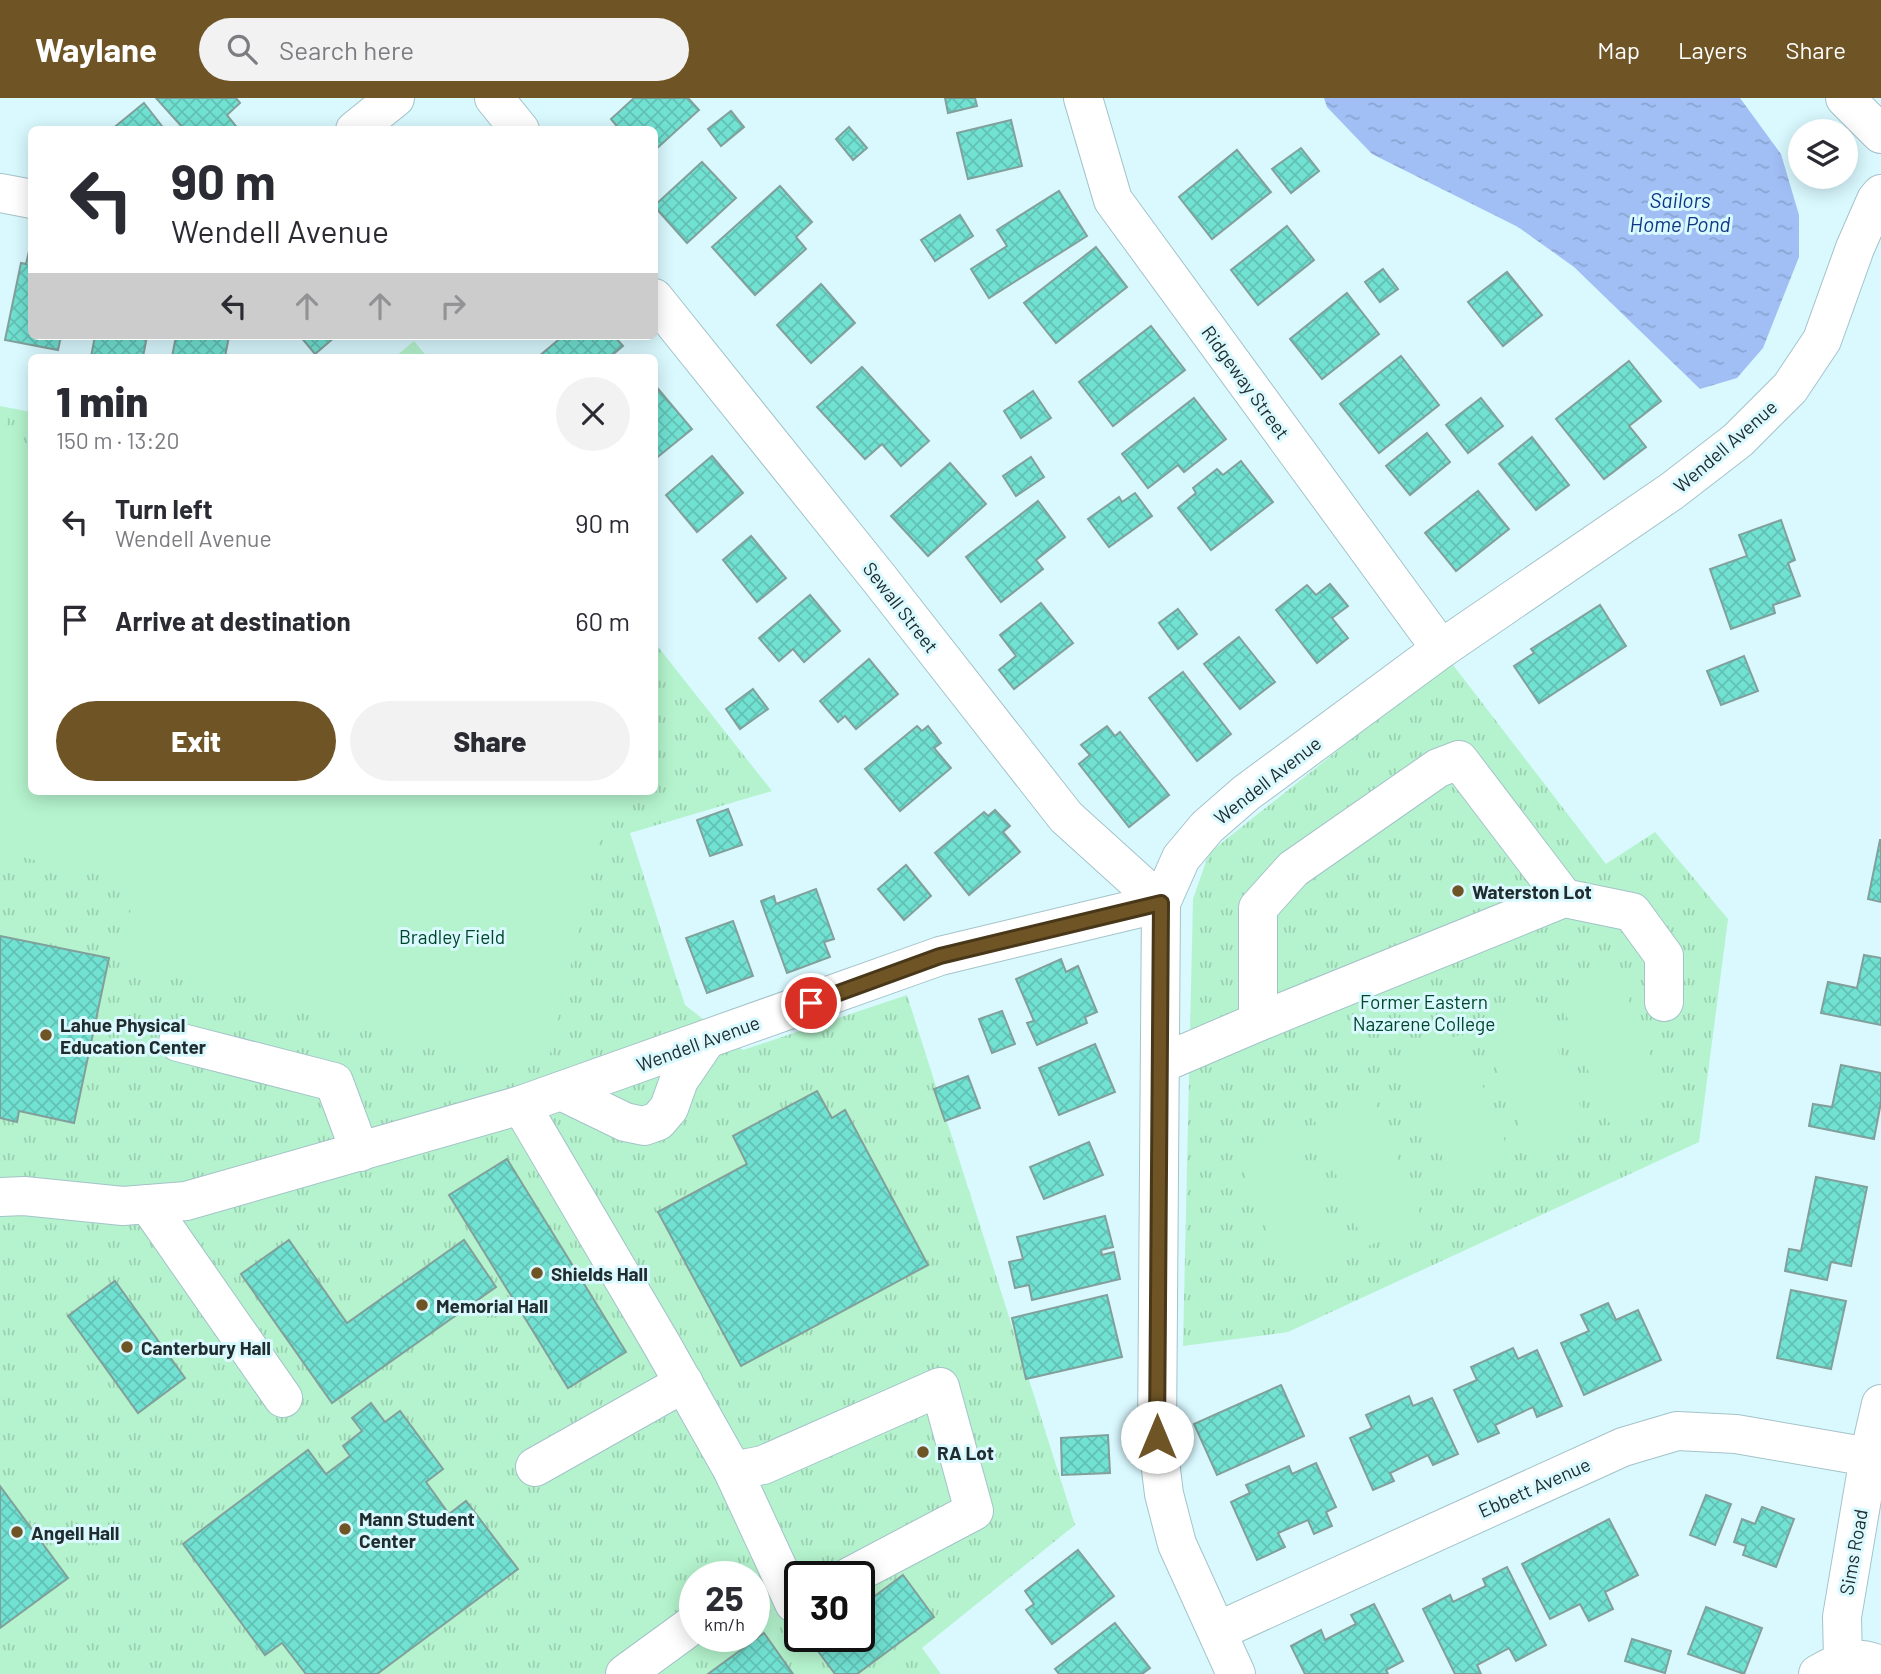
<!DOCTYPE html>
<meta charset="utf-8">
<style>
body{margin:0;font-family:Barlow,sans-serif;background:#f2f2f3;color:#2b2b33;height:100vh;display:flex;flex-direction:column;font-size:26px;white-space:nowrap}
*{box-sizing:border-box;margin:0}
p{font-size:23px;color:#7c7c81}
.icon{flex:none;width:38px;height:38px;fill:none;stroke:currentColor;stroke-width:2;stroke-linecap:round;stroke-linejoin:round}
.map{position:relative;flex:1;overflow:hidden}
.details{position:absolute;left:28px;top:256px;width:630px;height:441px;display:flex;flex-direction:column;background:#fff;border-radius:10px;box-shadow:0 4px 18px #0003}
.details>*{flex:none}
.guide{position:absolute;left:28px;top:28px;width:630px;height:214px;border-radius:10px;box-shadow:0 4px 18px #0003;background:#fff;color:#2b2b33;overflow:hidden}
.buttons{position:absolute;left:1788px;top:21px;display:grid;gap:14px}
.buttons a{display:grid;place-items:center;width:70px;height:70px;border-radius:50%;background:#fff;box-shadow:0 4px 18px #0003;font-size:35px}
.speed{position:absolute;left:679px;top:1463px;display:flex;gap:14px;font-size:35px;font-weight:700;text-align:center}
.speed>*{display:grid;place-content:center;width:91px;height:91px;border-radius:50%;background:#fff;box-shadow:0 4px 18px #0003;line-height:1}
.speed small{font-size:18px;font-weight:400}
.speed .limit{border:4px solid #111;border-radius:10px;background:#fff;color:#111}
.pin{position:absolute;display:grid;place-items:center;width:60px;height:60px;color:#fff;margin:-30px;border:4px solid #fff;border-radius:50%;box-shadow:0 2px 7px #0007}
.me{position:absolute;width:77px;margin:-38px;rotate:0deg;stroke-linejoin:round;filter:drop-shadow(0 0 5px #0008)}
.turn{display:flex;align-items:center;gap:24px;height:147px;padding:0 28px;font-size:32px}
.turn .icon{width:91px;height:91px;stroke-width:2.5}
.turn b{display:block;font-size:49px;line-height:60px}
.lanes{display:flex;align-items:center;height:66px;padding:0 28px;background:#0003;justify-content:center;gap:35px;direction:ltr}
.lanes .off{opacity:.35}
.round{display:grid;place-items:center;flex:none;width:74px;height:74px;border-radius:37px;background:#f2f2f3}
.summary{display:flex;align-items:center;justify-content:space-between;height:119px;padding:0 28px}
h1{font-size:42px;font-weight:800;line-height:52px}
.cta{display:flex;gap:14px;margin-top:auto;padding:14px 28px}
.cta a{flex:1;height:80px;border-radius:42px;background:#6f5526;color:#fff;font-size:28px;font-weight:800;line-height:80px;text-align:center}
.cta a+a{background:#f2f2f3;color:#2b2b33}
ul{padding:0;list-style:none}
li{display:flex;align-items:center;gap:21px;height:98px;padding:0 28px}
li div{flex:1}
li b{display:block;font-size:26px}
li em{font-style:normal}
header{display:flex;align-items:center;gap:42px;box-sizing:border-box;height:98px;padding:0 35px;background:#6f5526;color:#fff}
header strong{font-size:33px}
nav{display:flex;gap:38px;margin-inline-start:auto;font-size:24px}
.search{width:490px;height:63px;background:#f2f2f3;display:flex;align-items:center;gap:18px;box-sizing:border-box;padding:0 24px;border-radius:38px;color:#7c7c81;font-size:26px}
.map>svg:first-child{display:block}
.grass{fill:url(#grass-tufts);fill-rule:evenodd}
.pitch{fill:#b4f3cd}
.water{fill:url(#water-ripples)}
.building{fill:url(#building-cross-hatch);stroke:#82a09b;stroke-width:2}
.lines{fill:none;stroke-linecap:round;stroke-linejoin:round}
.minor-casing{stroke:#a4c3c9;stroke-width:40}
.minor{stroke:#fff;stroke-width:38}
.route-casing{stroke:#483719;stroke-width:18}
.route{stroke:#6f5526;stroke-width:12}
.poi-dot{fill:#6f5526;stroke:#d9f9ff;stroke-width:2.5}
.labels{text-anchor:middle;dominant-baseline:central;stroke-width:6;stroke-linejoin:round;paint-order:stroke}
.street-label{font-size:19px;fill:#202c2e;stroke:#d9f9ff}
.poi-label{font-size:19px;font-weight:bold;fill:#202c2e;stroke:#d9f9ff;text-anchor:start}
.park-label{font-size:19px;fill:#004629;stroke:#d9f9ff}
.water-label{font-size:21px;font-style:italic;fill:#0f3783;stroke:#d9f9ff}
</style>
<header>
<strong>Waylane</strong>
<div class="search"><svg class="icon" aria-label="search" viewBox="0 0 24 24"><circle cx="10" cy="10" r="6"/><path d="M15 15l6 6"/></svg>Search here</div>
<nav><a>Map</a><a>Layers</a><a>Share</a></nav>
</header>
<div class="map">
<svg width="1881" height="1576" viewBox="0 0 1881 1576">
<defs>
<pattern id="grass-tufts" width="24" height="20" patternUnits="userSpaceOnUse" patternTransform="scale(1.75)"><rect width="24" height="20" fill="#b4f3cd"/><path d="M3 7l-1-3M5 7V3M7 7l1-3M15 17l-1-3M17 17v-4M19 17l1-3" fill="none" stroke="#9ad0b0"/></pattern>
<pattern id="water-ripples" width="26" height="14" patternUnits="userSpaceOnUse" patternTransform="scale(1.75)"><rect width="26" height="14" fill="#a1bff5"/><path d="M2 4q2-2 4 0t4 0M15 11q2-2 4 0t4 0" fill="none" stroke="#8aa4d2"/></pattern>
<pattern id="building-cross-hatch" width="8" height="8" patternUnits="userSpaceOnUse" patternTransform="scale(1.75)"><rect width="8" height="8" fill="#71e1d2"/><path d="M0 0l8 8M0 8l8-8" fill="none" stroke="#62c1b5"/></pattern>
</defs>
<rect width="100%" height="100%" fill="#d9f9ff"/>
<g class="grass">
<polygon points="414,243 427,259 395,259"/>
<path d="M0,308L31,314L32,693H654L655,545L772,693L630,735L685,907L743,952L907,897L1075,1427L922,1550L941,1576H0ZM695,1479H754V1538H695ZM800,1479H859V1538H800Z"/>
<polygon points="1450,563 1606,766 1655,734 1728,821 1699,1044 1288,1234 1183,1248 1193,801 1209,755"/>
</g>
<g class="pitch">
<polygon points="0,319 7,320 3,341 31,348 32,693 611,693 550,956 507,972 118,864 137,786 0,754"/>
<polygon points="1617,873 1668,1001 1609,1025 1558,896"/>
<polygon points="1539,904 1590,1033 1531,1056 1480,928"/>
<polygon points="1462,936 1513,1064 1454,1088 1403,959"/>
<polygon points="1373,998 1424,1126 1365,1149 1314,1021"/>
<polygon points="1293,1029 1344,1157 1285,1180 1235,1052"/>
</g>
<polygon class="water" points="1324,0 1740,0 1781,56 1799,117 1799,159 1763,250 1737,280 1700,291 1574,169 1518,129 1372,56 1327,9"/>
<g class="building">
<polygon points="156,0 236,0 240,5 227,17 239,32 182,32 183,30"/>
<polygon points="634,0 688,0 699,12 654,53 654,32 620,32 611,21"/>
<polygon points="945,0 975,0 977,8 948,15"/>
<polygon points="144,5 165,32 111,32"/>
<polygon points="731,13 744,29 721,48 708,31"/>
<polygon points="1011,22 1022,68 968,81 957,35"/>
<polygon points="849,29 867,50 853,62 836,41"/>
<polygon points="1301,50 1319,73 1291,95 1272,71"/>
<polygon points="1237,52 1271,94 1212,141 1179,99"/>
<polygon points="702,64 736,100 687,145 654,108"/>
<polygon points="780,88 812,124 796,139 806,151 755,197 712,149"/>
<polygon points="1059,93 1087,138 989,200 971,171 1007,148 997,132"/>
<polygon points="960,117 973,138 935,163 921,142"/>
<polygon points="1287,128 1314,162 1258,207 1231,172"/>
<polygon points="1096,149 1127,189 1056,245 1024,205"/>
<polygon points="29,153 32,154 32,238 61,238 58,252 5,242 21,165 26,166"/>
<polygon points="1383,171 1398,191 1380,204 1365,184"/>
<polygon points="1507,174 1542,217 1503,248 1468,204"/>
<polygon points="821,186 855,225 811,265 777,227"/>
<polygon points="1347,195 1379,236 1322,281 1290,241"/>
<polygon points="1151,228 1185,272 1113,328 1079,284"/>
<polygon points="95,238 147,238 143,259 91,259"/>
<polygon points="176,238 229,238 225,259 172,259"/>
<polygon points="300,238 336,238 315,256"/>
<polygon points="563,238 614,238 623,248 610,259 538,259"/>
<polygon points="1401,258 1439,307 1379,355 1340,306"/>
<polygon points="1629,263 1661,303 1629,328 1646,349 1604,381 1556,321"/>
<polygon points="862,269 929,343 901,368 882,346 865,361 817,309"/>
<polygon points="654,286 692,331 654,362"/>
<polygon points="1033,293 1051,320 1021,340 1004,313"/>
<polygon points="1194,300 1226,341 1184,374 1178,367 1148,390 1122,356"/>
<polygon points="1481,300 1503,328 1468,355 1446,327"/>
<polygon points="1427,335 1450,364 1410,397 1386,368"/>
<polygon points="1532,339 1569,387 1536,412 1499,366"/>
<polygon points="712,358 743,395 697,434 666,397"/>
<polygon points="1031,359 1044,379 1016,398 1003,378"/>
<polygon points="1241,363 1273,404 1211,452 1178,410 1196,395 1193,390 1217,371 1223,377"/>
<polygon points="950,365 986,406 928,458 891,418"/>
<polygon points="1478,393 1509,431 1456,473 1425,435"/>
<polygon points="1135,395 1152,418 1109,449 1088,421 1119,399 1122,404"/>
<polygon points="1038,403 1065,439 1036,462 1043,471 1001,504 966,459"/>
<polygon points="1781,422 1795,462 1788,465 1800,498 1773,507 1775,515 1731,531 1710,471 1747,458 1739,437"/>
<polygon points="751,438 786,480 757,504 723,462"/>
<polygon points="1330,486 1348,508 1332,520 1348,540 1317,565 1276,512 1307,487 1316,497"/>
<polygon points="810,497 840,533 804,564 793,551 779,563 759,540"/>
<polygon points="1041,505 1073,545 1014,591 999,572 1016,558 1000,537"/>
<polygon points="1600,507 1626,548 1539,605 1514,568 1534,555 1531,551"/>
<polygon points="1178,511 1197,536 1178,551 1159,525"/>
<polygon points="1239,539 1275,584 1240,611 1204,566"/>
<polygon points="1744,558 1758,593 1721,607 1707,573"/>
<polygon points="869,561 898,596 856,631 845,618 838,624 820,603"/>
<polygon points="1183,574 1231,636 1197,663 1149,600"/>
<polygon points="753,591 768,611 740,631 726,611"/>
<polygon points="917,628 922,633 928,628 941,645 934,650 951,670 900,713 865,671"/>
<polygon points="1107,628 1115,638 1120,634 1169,697 1129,729 1079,666 1090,657 1081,647"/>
<polygon points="728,711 742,747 710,758 697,722"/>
<polygon points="995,712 1010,728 1003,734 1020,754 969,797 935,755 984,714 988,718"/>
<polygon points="1880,742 1881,742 1881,804 1868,801"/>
<polygon points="906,767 931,798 904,822 878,791"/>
<polygon points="816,791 834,841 824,844 830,859 787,875 761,803 774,798 776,806"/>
<polygon points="733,823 753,878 707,895 686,840"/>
<polygon points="0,838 109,860 74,1025 19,1013 17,1024 0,1020"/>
<polygon points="1864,857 1881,860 1881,927 1821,915 1828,884 1857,890"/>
<polygon points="1061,861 1066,874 1078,868 1097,914 1085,919 1087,925 1037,947 1027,925 1034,923 1016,881"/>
<polygon points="1002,913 1015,946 992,955 979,921"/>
<polygon points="1095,946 1115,994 1059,1017 1039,970"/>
<polygon points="1841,967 1881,975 1881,1004 1874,1041 1809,1028 1813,1006 1832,1009"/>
<polygon points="968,978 980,1010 945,1023 934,991"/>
<polygon points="817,993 832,1020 845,1012 928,1167 741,1268 658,1114 747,1066 733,1038"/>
<polygon points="1089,1044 1103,1077 1044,1101 1030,1069"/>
<polygon points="507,1061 626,1254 568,1290 449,1097"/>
<polygon points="1816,1079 1867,1089 1851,1168 1831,1164 1827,1182 1785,1173 1789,1151 1801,1153"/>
<polygon points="1105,1118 1113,1149 1101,1152 1102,1157 1114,1154 1120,1181 1032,1202 1029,1187 1015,1190 1009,1164 1023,1161 1017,1139"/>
<polygon points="289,1142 347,1225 464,1142 496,1189 332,1305 241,1176"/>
<polygon points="115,1183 185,1280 138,1315 68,1218"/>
<polygon points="1791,1192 1846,1203 1831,1271 1777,1260"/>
<polygon points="1107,1197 1122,1259 1026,1281 1012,1220"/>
<polygon points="1608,1205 1616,1222 1638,1212 1661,1262 1584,1297 1561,1245 1589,1233 1581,1217"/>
<polygon points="1513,1250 1518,1261 1537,1252 1562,1308 1537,1319 1533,1309 1495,1327 1499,1335 1478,1344 1454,1292 1477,1282 1471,1269"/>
<polygon points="1281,1287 1304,1338 1217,1377 1194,1326"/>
<polygon points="1409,1298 1413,1308 1432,1300 1458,1356 1433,1367 1428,1357 1390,1375 1394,1383 1373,1392 1350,1340 1372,1330 1366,1317"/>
<polygon points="371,1305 385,1324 400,1313 443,1371 426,1384 449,1416 466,1403 518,1471 377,1576 306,1576 282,1545 265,1557 183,1446 308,1352 326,1376 350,1358 343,1348 362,1333 352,1320"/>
<polygon points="1108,1337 1110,1375 1062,1377 1061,1340"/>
<polygon points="1316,1365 1336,1409 1326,1414 1332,1428 1314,1436 1308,1422 1278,1435 1285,1449 1257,1462 1231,1404 1250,1395 1246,1387 1289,1368 1292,1376"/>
<polygon points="0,1388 68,1480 0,1530"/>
<polygon points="1706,1397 1731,1406 1715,1447 1690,1437"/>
<polygon points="1762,1409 1794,1421 1776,1469 1743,1457 1746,1448 1734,1444 1742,1421 1755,1426"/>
<polygon points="1609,1421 1638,1477 1605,1494 1613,1511 1589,1523 1580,1506 1550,1521 1522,1466"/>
<polygon points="1078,1452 1114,1498 1052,1546 1026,1512 1034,1506 1025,1493"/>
<polygon points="1507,1469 1546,1547 1516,1563 1509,1550 1477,1567 1481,1576 1455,1576 1423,1511 1450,1497 1453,1504 1486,1488 1483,1481"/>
<polygon points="903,1477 934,1519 857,1576 835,1576 812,1545 821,1538 859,1538 859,1510"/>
<polygon points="1374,1506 1403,1563 1386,1572 1388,1576 1305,1576 1291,1548 1321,1532 1325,1542 1356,1526 1351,1517"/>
<polygon points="1706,1509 1762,1530 1744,1576 1688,1556"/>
<polygon points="1115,1525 1150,1570 1142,1576 1059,1576 1055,1571"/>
<polygon points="764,1535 793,1576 708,1576"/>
<polygon points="1632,1541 1671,1553 1665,1575 1625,1563"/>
</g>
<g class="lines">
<g class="minor-casing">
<g id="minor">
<polyline points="494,0 520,32"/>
<polyline points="1083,0 1113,102 1441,551"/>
<polyline points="1845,0 1881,36"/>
<polyline points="355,32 395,0"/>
<polyline points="0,95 32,101"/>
<polyline points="654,200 878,479 1066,719 1161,805 1157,1339 1164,1396 1177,1446 1236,1576"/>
<polyline points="1258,924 1258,810 1293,771 1438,670 1459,662 1564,800"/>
<polyline points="178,944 334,984 360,1054"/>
<polyline points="1160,966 1258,924 1564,800 1632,814 1664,858 1664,904"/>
<polyline points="561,993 625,1024 644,1028 658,1023 669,1010 679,982 707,941"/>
<polyline points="521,1007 662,1247 733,1373 794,1505 800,1503"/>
<polyline points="0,1099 24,1098 123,1108 186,1103 521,1007 940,858 1161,805 1181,760 1207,729 1246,695 1441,551 1672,393 1738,342 1790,290 1822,242 1855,150 1876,102 1881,96"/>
<polyline points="148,1106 283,1300"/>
<polyline points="535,1369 684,1285"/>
<polyline points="733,1373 763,1367 940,1289 974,1413 849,1479"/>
<polyline points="1218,1533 1623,1349 1677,1333 1736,1336 1869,1359"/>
<polyline points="1843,1562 1842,1519 1869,1359 1881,1306"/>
<polyline points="625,1576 695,1525"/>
<path d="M1818,1576C1839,1564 1857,1555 1881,1568"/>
</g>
</g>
<use href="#minor" class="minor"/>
</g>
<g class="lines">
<g class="route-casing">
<polyline id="route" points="811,905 940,858 1161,805 1157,1339"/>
</g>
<use href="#route" class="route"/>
</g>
<g class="poi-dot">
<circle cx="1458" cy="793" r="7"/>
<circle cx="46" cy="937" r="7"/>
<circle cx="537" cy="1175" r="7"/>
<circle cx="422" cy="1207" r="7"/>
<circle cx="127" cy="1249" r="7"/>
<circle cx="923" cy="1354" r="7"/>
<circle cx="345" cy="1431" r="7"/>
<circle cx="17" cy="1434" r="7"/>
</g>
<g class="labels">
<g class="street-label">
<text transform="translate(1246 284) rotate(54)">Ridgeway Street</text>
<text transform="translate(1725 348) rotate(-41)">Wendell Avenue</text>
<text transform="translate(901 509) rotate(52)">Sewall Street</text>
<text transform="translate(1267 682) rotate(-38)">Wendell Avenue</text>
<text transform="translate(698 945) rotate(-20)">Wendell Avenue</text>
<text transform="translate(1534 1389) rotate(-24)">Ebbett Avenue</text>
<text transform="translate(1853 1454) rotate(-80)">Sims Road</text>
</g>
<g class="poi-label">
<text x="1472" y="793">Waterston Lot</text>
<text x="60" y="926">Lahue Physical<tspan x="60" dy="22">Education Center</tspan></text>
<text x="551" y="1175">Shields Hall</text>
<text x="436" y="1207">Memorial Hall</text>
<text x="141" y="1249">Canterbury Hall</text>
<text x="937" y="1354">RA Lot</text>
<text x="359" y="1420">Mann Student<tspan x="359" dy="22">Center</tspan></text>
<text x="31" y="1434">Angell Hall</text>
</g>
<g class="park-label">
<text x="452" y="838">Bradley Field</text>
<text x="1424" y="903">Former Eastern<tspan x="1424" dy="22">Nazarene College</tspan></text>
</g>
<g class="water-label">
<text x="1680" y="101">Sailors<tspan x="1680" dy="24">Home Pond</tspan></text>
</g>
</g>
</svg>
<div class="buttons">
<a><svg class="icon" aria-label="layers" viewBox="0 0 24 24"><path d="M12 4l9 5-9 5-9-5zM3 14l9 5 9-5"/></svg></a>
</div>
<div class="speed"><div>25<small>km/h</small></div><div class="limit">30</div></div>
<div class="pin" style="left:811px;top:905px;background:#d93025"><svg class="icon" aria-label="arrive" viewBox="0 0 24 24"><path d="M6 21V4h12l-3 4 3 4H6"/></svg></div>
<svg class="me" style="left:1157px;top:1339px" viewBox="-20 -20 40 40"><circle r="19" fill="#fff"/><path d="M0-13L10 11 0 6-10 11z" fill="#6f5526"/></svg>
<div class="guide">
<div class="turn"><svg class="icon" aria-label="left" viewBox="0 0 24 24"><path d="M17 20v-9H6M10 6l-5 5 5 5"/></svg><div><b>90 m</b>Wendell Avenue</div></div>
<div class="lanes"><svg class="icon" aria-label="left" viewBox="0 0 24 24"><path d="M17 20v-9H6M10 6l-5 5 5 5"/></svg><svg class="icon off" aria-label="ahead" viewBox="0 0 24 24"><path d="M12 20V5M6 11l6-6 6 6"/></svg><svg class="icon off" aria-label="ahead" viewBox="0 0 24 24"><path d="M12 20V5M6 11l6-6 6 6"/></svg><svg class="icon off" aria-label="right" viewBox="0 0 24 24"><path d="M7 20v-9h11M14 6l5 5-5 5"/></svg></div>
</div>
<section class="details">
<div class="summary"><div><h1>1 min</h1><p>150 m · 13:20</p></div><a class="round"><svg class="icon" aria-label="close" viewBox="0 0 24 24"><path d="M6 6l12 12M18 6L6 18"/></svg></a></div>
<ul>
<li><svg class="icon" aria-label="left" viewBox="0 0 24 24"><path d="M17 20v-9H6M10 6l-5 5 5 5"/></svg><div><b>Turn left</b><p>Wendell Avenue</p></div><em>90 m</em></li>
<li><svg class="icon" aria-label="arrive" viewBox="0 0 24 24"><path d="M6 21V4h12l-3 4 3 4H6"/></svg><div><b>Arrive at destination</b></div><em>60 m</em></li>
</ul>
<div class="cta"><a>Exit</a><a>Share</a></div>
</section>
</div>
